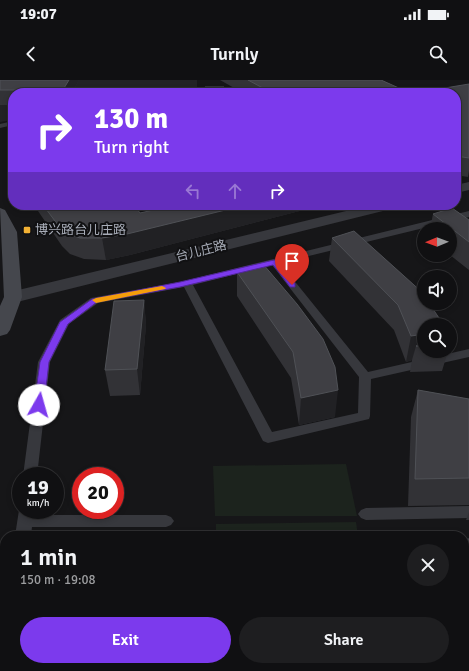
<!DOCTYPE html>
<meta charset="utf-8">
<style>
body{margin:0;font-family:Signika,"Noto Sans SC",sans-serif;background:#1e1e20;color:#f1f3f6;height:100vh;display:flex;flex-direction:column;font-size:15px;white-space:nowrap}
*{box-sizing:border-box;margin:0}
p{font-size:13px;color:#9c9d9f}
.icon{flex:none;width:22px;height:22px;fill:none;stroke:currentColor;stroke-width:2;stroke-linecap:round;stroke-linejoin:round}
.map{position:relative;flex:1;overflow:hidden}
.drawer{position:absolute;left:0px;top:451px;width:469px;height:140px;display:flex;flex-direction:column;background:#101012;border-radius:16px 16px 0 0;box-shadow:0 2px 6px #0003,0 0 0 1px #303032}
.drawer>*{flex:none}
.banner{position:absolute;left:8px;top:8px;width:453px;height:122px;border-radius:16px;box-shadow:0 2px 6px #0003,0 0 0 1px #303032;background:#7c3aed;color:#fff;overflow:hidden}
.needle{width:26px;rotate:269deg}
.fabs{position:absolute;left:417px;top:142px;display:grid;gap:8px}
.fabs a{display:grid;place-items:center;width:40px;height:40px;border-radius:50%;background:#101012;box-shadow:0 2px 6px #0003,0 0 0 1px #303032;font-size:20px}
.speed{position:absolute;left:12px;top:387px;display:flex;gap:8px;font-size:20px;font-weight:700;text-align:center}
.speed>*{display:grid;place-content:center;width:52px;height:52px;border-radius:50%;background:#101012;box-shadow:0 2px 6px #0003,0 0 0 1px #303032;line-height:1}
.speed small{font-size:10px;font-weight:400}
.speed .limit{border:6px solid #d22;background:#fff;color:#111}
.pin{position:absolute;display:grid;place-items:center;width:34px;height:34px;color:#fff;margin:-41px -17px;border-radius:50% 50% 50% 0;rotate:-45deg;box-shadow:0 0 4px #0007}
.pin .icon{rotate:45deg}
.me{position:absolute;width:44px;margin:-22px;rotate:7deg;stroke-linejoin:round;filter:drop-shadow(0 0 3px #0008)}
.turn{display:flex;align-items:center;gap:14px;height:84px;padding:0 20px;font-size:18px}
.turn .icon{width:52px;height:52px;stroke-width:2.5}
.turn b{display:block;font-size:28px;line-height:34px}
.lanes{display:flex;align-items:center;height:38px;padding:0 20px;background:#0003;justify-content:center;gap:20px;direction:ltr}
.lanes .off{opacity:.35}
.round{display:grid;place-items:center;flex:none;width:42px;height:42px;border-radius:21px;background:#1e1e20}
.overview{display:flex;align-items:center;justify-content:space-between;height:68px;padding:0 20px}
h1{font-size:24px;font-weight:600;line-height:30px}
.primary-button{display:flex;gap:8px;margin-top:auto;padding:8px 20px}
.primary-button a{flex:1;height:46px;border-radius:24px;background:#7c3aed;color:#fff;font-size:16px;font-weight:600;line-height:46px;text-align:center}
.primary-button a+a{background:#1e1e20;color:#f1f3f6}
.status{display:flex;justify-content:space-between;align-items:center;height:28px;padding:0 20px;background:#101012;direction:ltr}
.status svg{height:11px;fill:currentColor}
header{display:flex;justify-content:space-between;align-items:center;height:52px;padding:0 20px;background:#101012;font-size:18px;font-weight:600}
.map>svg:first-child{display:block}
.built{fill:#222225}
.green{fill:#1c231d}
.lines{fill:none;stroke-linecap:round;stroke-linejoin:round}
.lane{fill:#37383d;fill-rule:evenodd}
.street{fill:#37383d;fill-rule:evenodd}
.secondary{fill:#45474d;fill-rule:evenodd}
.wall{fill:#323236}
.shaded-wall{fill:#212124}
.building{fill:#3f3f44;stroke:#4f5156}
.route{fill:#7c3aed;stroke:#51269a}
.slow{fill:#f59e0b}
.poi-dot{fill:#f2b134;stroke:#111113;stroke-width:1.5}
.labels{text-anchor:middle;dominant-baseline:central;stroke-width:4;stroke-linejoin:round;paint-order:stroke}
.far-poi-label{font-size:13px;fill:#a8adb8;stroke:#111113;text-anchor:start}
.far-street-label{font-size:13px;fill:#a8adb8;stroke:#111113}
</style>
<div class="status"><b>19:07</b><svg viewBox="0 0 49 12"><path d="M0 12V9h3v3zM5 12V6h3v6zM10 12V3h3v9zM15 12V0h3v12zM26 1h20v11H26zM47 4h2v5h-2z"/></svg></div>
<header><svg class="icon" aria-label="back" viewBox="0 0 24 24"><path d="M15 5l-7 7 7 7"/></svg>Turnly<svg class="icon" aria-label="search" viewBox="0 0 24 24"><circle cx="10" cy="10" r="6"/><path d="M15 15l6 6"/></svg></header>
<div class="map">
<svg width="469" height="591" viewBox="0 0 469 591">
<rect width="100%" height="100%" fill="#161618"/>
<polygon class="built" points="0,0 197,0 197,9 175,13 13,13 13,40 0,42"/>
<g class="green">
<polygon points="346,384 357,436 215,436 213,386"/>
<polygon points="356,442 358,456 216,456 216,444"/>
</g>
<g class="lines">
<g class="lane">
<polygon points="212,8 215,10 214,11 193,13"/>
<polygon points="13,41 13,45 0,48 0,44"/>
<path d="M469,131V137L280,183L368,292L469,269V277L371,299L370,336L369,339L268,363L263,361L184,207L98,223L69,244L50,282L37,396H23L38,282L60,240L91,218L180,202ZM272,185L359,297L358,333L272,352L193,205Z"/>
<polygon points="21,426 21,430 33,430 33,435 166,435 171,437 174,441 171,445 166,447 32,447 31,456 15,456 19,430"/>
<polygon points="469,426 469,438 366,440 361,438 358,434 361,430 366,428"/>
<polygon points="5,491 5,515 0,516 0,493"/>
<polygon points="234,586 252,586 251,591 233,591"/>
<polygon points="402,586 424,586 426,591 404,591"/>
</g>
<g class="street">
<polygon points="469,102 469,110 456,113 456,105"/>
<polygon points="371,125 398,125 395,128 13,223 6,221 4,217 6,213"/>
</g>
<polygon class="secondary" points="0,128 5,130 17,152 22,217 10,250 7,254 0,256 0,226 4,217"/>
</g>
<g class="wall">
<polygon points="0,0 79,0 72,13 13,13 13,25 0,25"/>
<polygon points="220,0 381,0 410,13 243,13"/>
<polygon points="469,4 469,91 468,97 456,95 456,13"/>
<polygon points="36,125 134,125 140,133 176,125 316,125 315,127 130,175 106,180 84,179 70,174 62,166 38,131"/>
<polygon points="433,134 469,140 469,190 450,175 450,149 430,149"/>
<polygon points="332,158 424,245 424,271 448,271 442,291 410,292 412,280 406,282 394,250 329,181"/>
<polygon points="263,184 335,337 299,345 291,298 237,216 237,192"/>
<polygon points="144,220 146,245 140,315 110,316 105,290"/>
<polygon points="418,310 469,319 469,425 408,426 411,337"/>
<polygon points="469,432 469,440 466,440"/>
<polygon points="464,459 469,459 469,591 463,591 460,586 464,586"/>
</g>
<g class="shaded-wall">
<polygon points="69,0 79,0 72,13 61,13"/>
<polygon points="246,125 316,125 315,127 130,175 106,180 102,158"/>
<polygon points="144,220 146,245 140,315 137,289"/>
<polygon points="424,254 424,266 416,266 412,280 406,282 411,256"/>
<polygon points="338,310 335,337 299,345 301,318"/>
</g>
<g class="building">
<polygon points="0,0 69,0 61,13 46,13 48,10 0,10"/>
<polygon points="248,0 381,0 410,13 272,13"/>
<polygon points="469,4 469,78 456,76 456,13 415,13"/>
<polygon points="205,7 224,7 223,13 204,13"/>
<polygon points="157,8 177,8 175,13 155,13"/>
<polygon points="13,60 13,70 11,67 11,63"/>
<polygon points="43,125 134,125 140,133 176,125 246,125 127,154 102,158 80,158 66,153 58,145"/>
<polygon points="452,128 469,140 469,162 433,134"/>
<polygon points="354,151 424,214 424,223 429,223 439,238 442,245 424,245 424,254 411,256 398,225 332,158"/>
<polygon points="263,184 297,224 323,259 335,287 338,310 301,318 293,272 237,192"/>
<polygon points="144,220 137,289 105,290 114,221"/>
<polygon points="424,265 424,266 416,266"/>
<polygon points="418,310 469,319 469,398 415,399"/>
<polygon points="464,459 469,459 469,555 464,545"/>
</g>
<polygon class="route" points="274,180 277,180 295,203 295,207 290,207 273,185 180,207 97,222 68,244 49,282 44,325 39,328 34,325 40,282 60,242 92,219 180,202"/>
<polygon class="slow" points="162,206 166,208 165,209 96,223 92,220 96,218"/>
<rect class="poi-dot" x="23" y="146" width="8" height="8" rx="2"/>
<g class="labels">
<g class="far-poi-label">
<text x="35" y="150">博兴路台儿庄路</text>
</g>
<g class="far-street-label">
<text transform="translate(201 171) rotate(-14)">台儿庄路</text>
</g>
</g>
</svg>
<div class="fabs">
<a><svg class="needle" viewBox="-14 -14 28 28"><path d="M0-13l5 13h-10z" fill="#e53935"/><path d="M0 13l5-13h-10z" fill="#9c9d9f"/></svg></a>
<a><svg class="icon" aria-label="sound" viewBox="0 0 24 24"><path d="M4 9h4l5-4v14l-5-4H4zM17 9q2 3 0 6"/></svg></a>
<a><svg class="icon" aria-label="search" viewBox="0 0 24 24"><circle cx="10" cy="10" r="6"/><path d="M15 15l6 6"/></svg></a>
</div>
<div class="speed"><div>19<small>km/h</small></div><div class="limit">20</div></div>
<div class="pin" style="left:292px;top:205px;background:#d93025"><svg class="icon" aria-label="arrive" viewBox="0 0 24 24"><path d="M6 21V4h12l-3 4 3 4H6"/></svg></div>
<svg class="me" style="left:39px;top:325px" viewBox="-20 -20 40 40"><circle r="19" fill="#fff"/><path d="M0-13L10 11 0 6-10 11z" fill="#7c3aed"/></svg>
<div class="banner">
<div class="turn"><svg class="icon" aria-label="right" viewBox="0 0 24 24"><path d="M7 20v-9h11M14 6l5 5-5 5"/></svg><div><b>130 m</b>Turn right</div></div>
<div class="lanes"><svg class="icon off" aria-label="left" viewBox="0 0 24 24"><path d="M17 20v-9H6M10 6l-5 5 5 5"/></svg><svg class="icon off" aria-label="ahead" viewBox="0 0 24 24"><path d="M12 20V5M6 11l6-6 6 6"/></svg><svg class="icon" aria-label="right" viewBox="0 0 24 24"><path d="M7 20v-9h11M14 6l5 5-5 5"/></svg></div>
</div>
<section class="drawer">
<div class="overview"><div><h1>1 min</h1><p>150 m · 19:08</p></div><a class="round"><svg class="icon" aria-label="close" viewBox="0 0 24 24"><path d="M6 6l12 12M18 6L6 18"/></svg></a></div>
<div class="primary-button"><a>Exit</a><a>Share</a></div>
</section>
</div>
